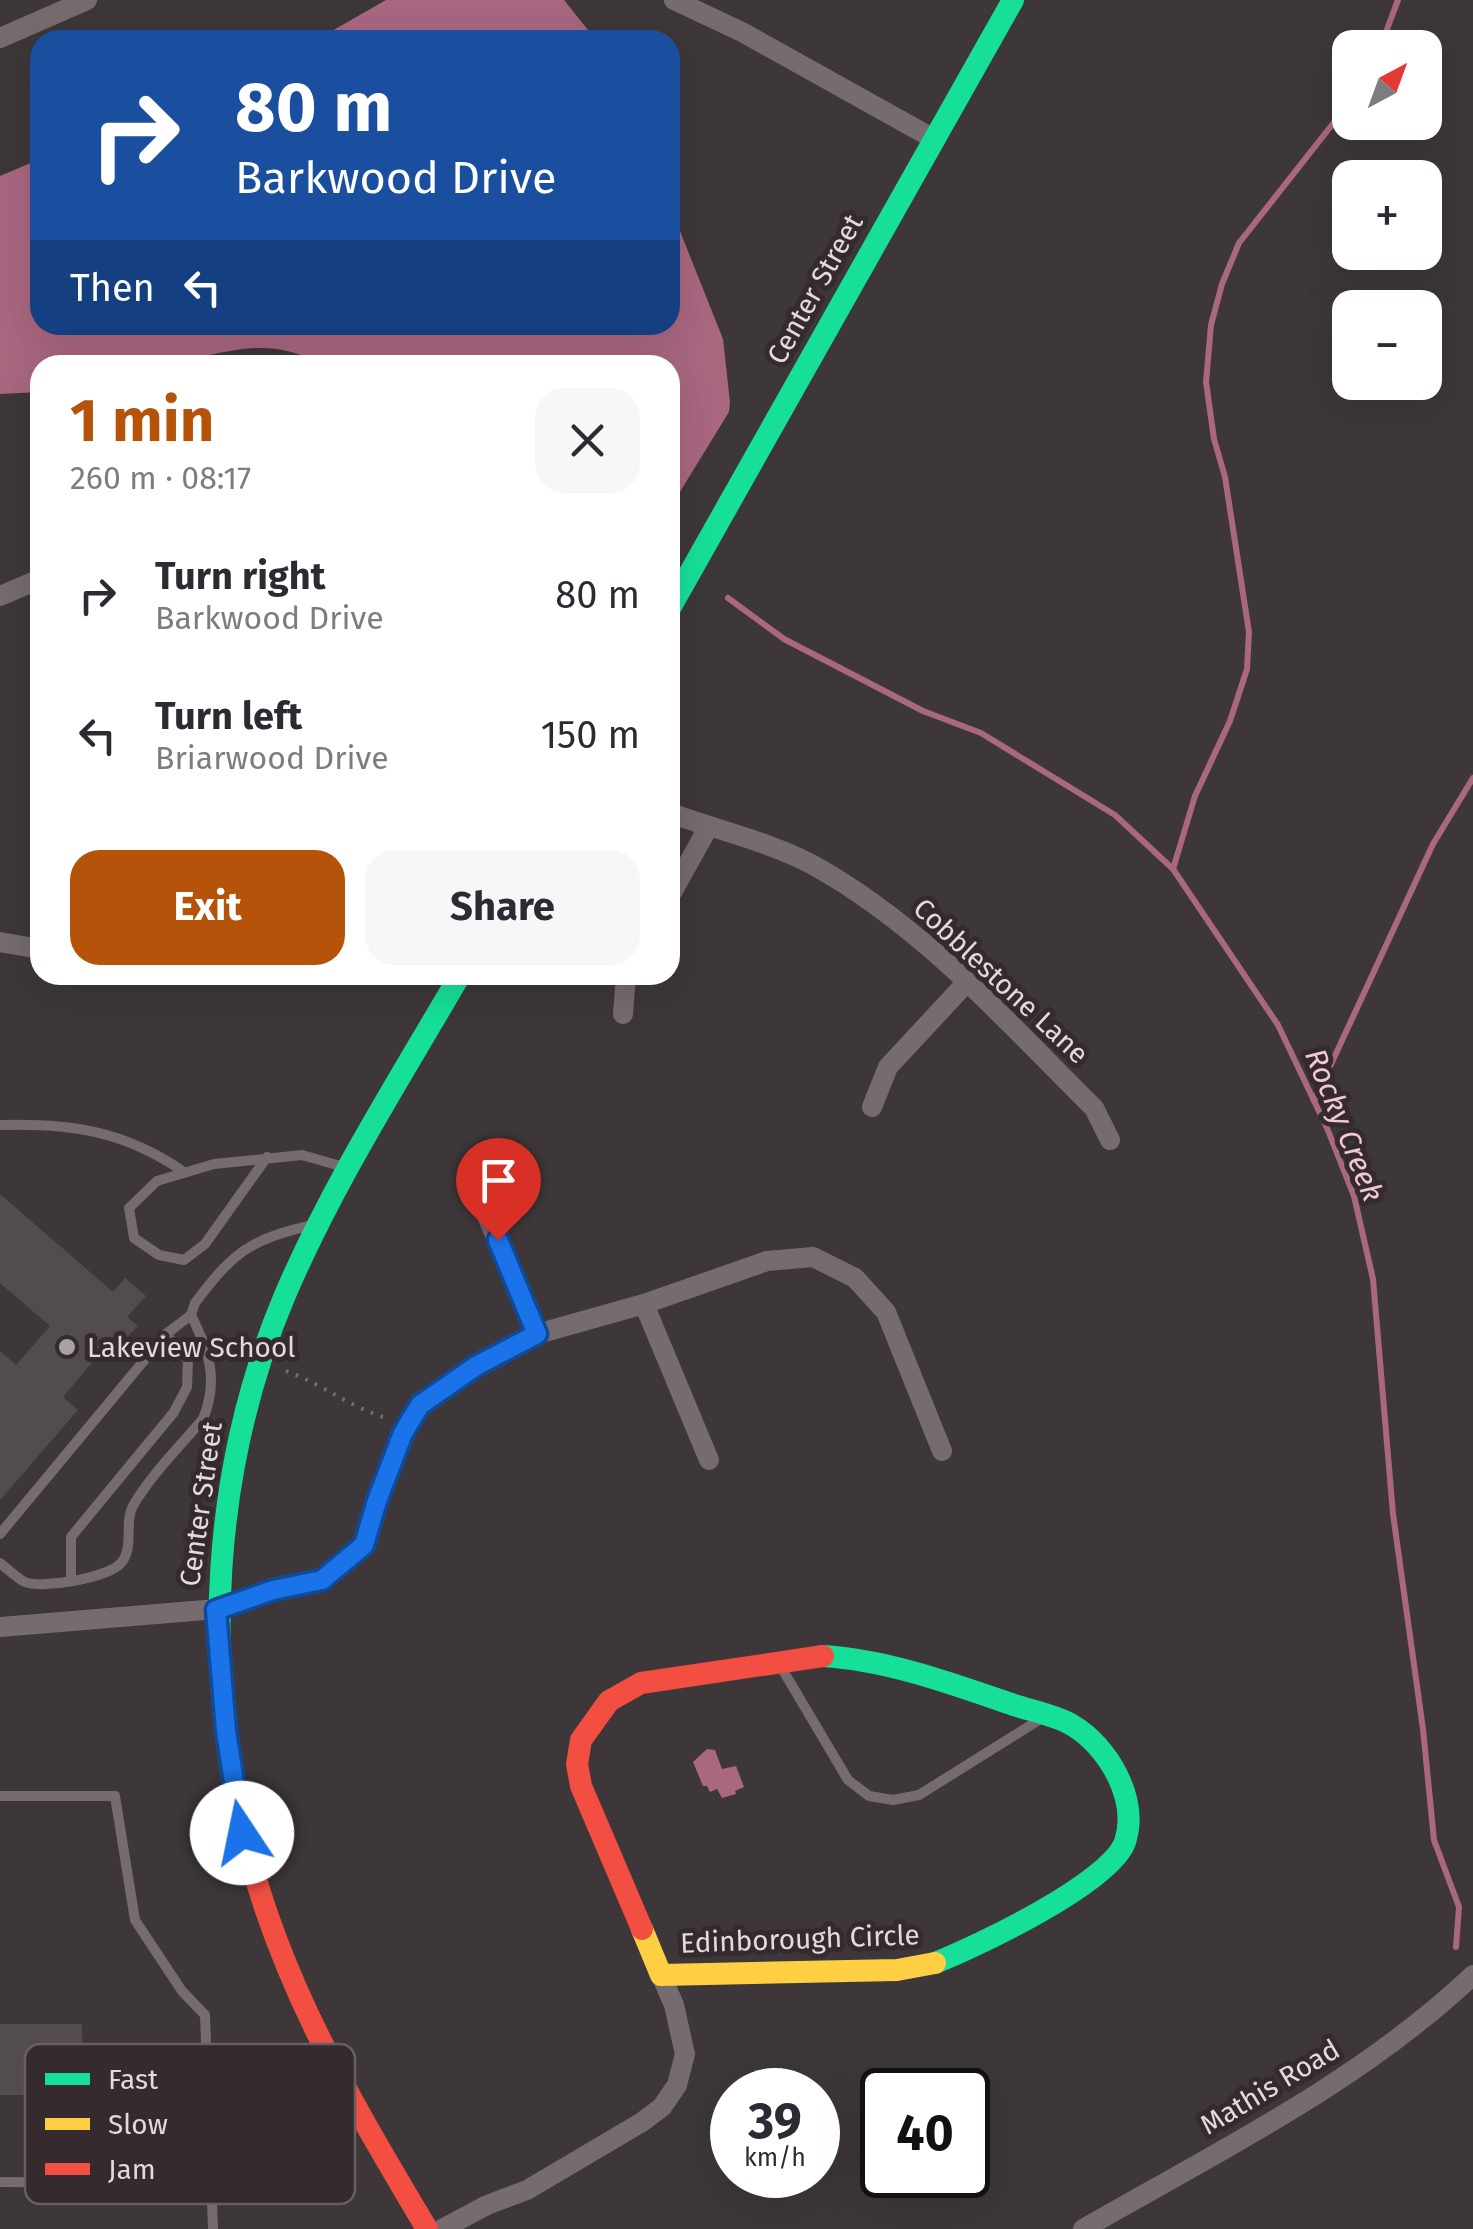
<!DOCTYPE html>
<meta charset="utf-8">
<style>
body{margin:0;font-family:"Fira Sans",sans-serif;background:#f7f7f7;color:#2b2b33;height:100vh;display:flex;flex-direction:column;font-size:38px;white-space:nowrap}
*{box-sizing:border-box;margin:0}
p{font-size:32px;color:#7c7c81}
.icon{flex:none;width:55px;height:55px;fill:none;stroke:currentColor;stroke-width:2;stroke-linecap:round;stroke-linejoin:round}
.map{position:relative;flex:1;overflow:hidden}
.side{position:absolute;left:30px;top:355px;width:650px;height:630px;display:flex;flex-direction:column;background:#fff;border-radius:30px;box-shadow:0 10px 40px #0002}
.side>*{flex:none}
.hud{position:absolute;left:30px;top:30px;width:650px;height:305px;border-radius:30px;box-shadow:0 10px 40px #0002;background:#1a4fa0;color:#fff;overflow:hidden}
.needle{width:65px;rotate:41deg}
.buttons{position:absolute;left:1332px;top:30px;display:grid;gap:20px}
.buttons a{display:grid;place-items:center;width:110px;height:110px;border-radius:20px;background:#fff;box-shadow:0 10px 40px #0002;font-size:50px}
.speed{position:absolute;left:710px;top:2068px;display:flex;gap:20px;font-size:50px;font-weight:700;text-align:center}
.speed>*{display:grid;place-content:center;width:130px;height:130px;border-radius:50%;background:#fff;box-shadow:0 10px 40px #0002;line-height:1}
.speed small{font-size:25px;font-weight:400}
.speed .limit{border:5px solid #111;border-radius:15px;background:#fff;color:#111}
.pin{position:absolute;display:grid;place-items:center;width:85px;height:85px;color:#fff;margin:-102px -42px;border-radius:50% 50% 50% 0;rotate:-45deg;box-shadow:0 0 10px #0007}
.pin .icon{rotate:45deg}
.me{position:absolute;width:110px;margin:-55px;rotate:349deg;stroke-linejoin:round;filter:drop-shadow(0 0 8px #0008)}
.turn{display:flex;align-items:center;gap:35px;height:210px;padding:0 40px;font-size:45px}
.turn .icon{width:130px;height:130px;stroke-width:2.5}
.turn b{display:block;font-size:70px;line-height:85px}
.then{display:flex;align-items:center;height:95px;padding:0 40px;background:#0003;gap:20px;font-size:38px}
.round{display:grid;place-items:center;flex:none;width:105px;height:105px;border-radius:30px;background:#f7f7f7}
.headline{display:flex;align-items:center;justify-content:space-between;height:170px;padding:0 40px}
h1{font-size:60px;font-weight:700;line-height:75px;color:#b45309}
.button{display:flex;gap:20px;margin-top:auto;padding:20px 40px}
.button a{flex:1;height:115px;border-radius:30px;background:#b45309;color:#fff;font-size:40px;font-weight:700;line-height:115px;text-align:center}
.button a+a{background:#f7f7f7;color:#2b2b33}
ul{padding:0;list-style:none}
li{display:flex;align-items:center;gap:30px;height:140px;padding:0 40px}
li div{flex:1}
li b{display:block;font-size:38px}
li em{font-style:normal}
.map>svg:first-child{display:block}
.water{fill:#a96780}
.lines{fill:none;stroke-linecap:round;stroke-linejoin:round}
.stream{stroke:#a96780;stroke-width:6}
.building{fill:#524c4e}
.path{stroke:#786f72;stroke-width:4;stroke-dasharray:2.5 8;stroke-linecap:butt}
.lane{stroke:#766b6f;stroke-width:10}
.street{stroke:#766b6f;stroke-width:20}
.fast{stroke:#16e098;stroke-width:22}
.slow{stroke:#ffcf43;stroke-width:22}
.jam{stroke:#f24e42;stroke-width:22}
.route-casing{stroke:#114b97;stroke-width:25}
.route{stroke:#1a73e8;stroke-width:18}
.poi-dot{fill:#a8a1a3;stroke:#352a2e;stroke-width:4}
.labels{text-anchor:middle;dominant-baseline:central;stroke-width:10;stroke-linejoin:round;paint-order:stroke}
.street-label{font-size:28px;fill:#e2dadc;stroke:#352a2e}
.poi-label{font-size:28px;fill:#e2dadc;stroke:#352a2e;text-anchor:start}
.water-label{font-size:30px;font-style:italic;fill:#f2c8d6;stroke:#352a2e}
.key{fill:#352a2e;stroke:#695f62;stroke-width:2.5}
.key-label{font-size:28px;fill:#e2dadc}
</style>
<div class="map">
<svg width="1473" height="2229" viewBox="0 0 1473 2229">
<rect width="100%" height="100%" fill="#3d3739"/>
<g class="water">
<polygon points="386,0 564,0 596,40 316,40"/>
<path d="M40,159V325H670V206L723,339L730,402L729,412L670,508V365H323C261,331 221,357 157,365C119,369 78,365 40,365V392L0,394V176Z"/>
<polygon points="707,1749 715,1750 722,1769 736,1766 744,1787 735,1791 736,1794 722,1798 717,1789 710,1792 707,1786 703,1786 693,1762"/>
</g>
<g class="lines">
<g class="stream">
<polyline points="1380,48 1398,0"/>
<polyline points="728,598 784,639 923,711 981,733 1115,815 1173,869 1278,1025 1327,1128 1354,1196 1373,1279 1393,1514 1423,1729 1434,1840 1459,1907 1456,1947"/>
<polyline points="1173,869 1195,796 1230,721 1247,669 1249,632 1225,477 1214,439 1206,382 1211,325 1222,284 1239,243 1350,102"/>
<polyline points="1314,1101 1433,844 1473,778"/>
</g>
</g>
<g class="building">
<polygon points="0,1194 113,1292 125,1278 146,1296 127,1317 138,1326 122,1343 114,1336 63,1397 78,1410 0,1500 0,1351 16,1365 50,1326 0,1283"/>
<polygon points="0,2024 82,2024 83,2095 0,2095"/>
</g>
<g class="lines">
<path class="path" d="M286,1371C324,1385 349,1407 389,1419"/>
<g class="lane">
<path d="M0,1125C71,1123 125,1131 184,1172"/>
<polyline points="267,1157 205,1244 184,1260 159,1255 134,1238 129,1208 157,1181 214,1164 302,1155 344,1167"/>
<polyline points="0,1534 166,1334 191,1315"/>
<path d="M0,1563C8,1569 16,1578 25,1582C42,1589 108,1578 121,1563C135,1547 123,1522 134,1504C152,1474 180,1446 203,1419C219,1380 209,1351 191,1315L195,1303C232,1254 249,1239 309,1226"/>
<polyline points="71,1579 71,1537 174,1412 187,1387 188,1360 166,1334"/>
<polyline points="781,1667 848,1780 869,1796 893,1800 919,1795 1042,1718"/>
<polyline points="0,1796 115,1796 135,1920 182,1991 205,2015 213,2229"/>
<polyline points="0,2182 213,2183"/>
</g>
<g class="street">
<polyline points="674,0 742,32 934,139"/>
<polyline points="0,38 87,0"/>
<polyline points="0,596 40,579"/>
<path d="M670,813C714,829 773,843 813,865C923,926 1006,1021 1094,1108L1110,1140"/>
<polyline points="670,896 709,826"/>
<polyline points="0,942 40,949"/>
<polyline points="623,1014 626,975"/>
<polyline points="872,1107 888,1067 967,982"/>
<polyline points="471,1178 537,1334"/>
<polyline points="644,1304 709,1460"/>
<polyline points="0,1627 217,1609 273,1590 322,1580 364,1545 377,1501 403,1433 420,1405 476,1366 537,1334 644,1304 767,1261 813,1257 855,1278 886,1312 942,1451"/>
<polyline points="442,2229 487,2205 527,2190 642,2122 662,2107 677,2085 685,2054 674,2005 661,1975"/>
<path d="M1083,2229C1217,2152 1360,2082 1473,1975"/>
</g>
<g class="fast">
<polyline points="670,608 1013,0"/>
<path d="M823,1656C888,1660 953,1684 1014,1705C1032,1711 1055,1715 1072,1725C1108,1746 1139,1799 1125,1842C1110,1883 978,1946 935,1963"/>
<path d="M247,1847C201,1667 212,1467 285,1295C333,1183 399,1080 460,975"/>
</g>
<polyline class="slow" points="642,1929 661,1975 897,1970 935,1963"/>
<g class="jam">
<path d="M247,1847C283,1989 353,2104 427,2229"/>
<polyline points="642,1929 581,1786 577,1764 581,1740 609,1701 641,1683 823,1656"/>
</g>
</g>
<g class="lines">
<g class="route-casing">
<polyline id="route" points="242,1833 226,1731 216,1610 273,1590 322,1580 364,1545 377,1501 403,1433 420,1405 476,1366 537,1334 498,1240"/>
</g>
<use href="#route" class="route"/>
</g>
<circle class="poi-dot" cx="67" cy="1347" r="10"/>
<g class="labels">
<g class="street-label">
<text transform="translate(815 289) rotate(-61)">Center Street</text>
<text transform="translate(1001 981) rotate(43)">Cobblestone Lane</text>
<text transform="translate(201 1504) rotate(-82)">Center Street</text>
<text transform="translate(800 1939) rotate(-2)">Edinborough Circle</text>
<text transform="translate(1270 2087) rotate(-31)">Mathis Road</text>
</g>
<g class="poi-label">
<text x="87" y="1347">Lakeview School</text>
</g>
<g class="water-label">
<text transform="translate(1344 1125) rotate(68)">Rocky Creek</text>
</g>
</g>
<rect x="25" y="2044" width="330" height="160" rx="15" class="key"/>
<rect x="45" y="2073" width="45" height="12" fill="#16e098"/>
<rect x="45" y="2118" width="45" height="12" fill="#ffcf43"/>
<rect x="45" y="2163" width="45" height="12" fill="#f24e42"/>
<g class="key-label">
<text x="108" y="2089">Fast</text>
<text x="108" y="2134">Slow</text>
<text x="108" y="2179">Jam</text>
</g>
</svg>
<div class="buttons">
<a><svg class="needle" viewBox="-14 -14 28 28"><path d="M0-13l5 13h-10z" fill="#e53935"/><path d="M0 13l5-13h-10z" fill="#7c7c81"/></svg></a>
<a>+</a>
<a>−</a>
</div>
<div class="speed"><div>39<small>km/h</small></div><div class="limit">40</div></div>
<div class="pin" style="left:498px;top:1240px;background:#d93025"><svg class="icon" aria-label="arrive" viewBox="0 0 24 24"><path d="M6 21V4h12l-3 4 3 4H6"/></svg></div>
<svg class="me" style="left:242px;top:1833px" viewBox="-20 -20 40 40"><circle r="19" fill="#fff"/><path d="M0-13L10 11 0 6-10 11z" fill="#1a73e8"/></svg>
<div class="hud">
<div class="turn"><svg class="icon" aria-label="right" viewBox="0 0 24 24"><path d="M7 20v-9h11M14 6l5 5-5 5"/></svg><div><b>80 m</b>Barkwood Drive</div></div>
<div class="then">Then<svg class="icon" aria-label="left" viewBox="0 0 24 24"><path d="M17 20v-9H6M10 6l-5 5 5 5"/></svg></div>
</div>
<section class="side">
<div class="headline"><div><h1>1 min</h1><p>260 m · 08:17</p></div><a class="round"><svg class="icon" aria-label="close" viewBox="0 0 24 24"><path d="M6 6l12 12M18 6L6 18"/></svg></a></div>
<ul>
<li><svg class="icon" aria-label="right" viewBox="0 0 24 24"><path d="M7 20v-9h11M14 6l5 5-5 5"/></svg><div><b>Turn right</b><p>Barkwood Drive</p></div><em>80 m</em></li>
<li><svg class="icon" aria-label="left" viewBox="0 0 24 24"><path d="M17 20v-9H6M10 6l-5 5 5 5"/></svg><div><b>Turn left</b><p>Briarwood Drive</p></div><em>150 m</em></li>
</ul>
<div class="button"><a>Exit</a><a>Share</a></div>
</section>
</div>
